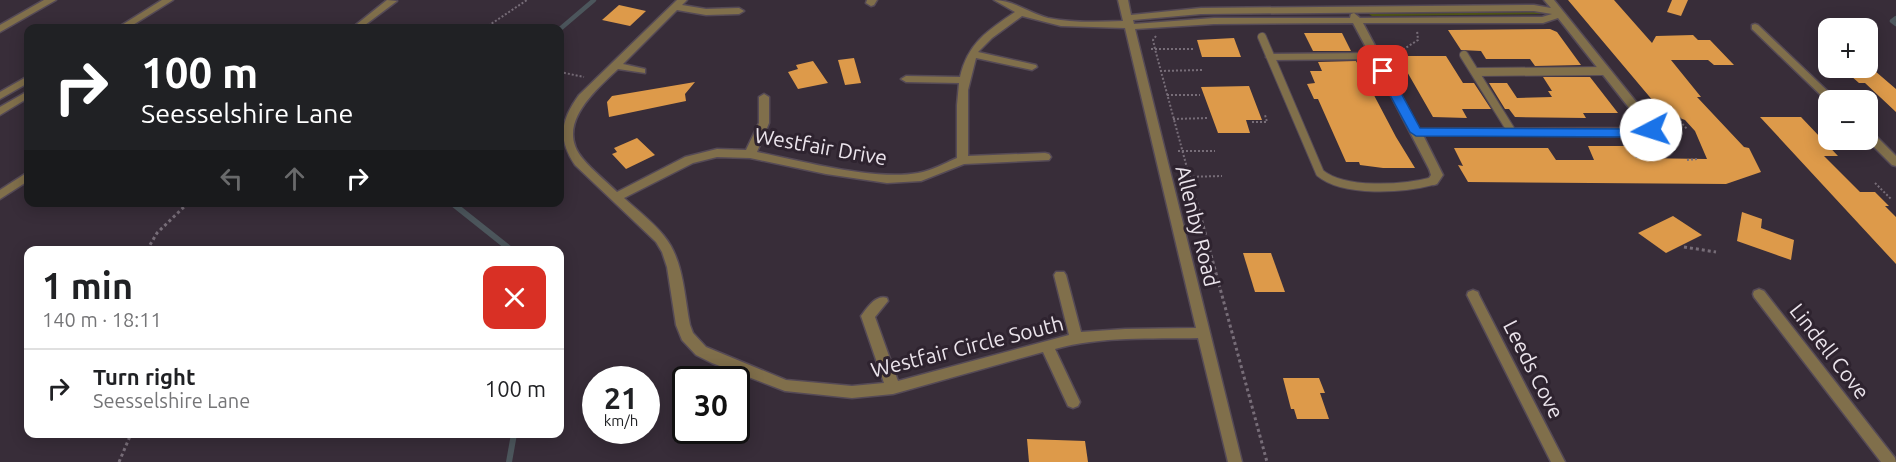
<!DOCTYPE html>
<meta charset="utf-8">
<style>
body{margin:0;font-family:Ubuntu,sans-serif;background:#f2f2f2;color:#202124;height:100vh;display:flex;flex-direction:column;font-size:22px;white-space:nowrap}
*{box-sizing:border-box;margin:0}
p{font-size:20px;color:#757577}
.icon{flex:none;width:33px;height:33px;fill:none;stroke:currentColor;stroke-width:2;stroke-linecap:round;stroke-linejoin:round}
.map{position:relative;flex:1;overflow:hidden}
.sheet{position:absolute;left:24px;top:246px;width:540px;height:192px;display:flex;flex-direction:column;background:#fff;border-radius:12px;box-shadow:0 3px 15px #0003}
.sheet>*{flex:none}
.top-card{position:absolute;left:24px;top:24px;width:540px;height:183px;border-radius:12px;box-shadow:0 3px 15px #0003;background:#202124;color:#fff;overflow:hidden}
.controls{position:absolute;left:1818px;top:18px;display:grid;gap:12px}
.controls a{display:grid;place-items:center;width:60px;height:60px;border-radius:12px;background:#fff;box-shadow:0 3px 15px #0003;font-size:30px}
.speed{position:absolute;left:582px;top:366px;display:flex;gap:12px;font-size:30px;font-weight:700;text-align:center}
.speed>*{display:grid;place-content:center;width:78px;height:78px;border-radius:50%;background:#fff;box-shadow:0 3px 15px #0003;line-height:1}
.speed small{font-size:15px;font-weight:400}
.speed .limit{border:3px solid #111;border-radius:9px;background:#fff;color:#111}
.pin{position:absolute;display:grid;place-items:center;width:51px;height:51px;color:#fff;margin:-26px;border-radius:12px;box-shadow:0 3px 9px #0006}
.me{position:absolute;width:66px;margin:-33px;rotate:265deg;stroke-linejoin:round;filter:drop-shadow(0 0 4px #0008)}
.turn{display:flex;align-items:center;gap:21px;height:126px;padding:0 18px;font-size:27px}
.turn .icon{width:78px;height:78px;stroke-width:2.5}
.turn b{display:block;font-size:42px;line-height:51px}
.lanes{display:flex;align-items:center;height:57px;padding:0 18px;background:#0003;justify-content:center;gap:30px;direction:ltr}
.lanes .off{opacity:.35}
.round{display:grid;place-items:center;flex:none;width:63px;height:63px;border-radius:12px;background:#f2f2f2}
.summary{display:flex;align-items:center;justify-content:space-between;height:102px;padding:0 18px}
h1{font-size:36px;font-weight:600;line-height:45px}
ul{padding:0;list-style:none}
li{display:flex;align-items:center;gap:18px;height:78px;padding:0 18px;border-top:2px solid #e0e0e0}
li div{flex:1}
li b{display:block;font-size:22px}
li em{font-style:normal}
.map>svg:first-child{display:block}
.green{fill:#4e5414}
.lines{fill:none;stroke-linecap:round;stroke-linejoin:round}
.stream-far1{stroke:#4c565c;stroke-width:4.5}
.stream{stroke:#4c565c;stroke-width:6}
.building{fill:#dd9a4a}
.lane-casing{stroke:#554a56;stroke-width:10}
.street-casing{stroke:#554a56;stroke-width:3}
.path-far1{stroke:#776d78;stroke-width:2;stroke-dasharray:2 2;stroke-linecap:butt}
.path{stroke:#776d78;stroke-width:3;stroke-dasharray:3 3;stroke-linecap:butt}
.lane{stroke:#806f4b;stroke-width:8}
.street{fill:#806f4b;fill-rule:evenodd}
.route{fill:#1a73e8;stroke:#114b97;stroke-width:1.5}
.labels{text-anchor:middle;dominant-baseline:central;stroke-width:6;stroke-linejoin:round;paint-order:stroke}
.street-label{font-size:21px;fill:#ebe4ec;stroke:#2e232f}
</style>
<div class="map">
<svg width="1896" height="462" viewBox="0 0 1896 462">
<rect width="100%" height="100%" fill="#382d39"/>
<polygon class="green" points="1538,12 1542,14 1372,16 1369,14"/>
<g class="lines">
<g class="stream-far1">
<polyline points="1896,18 1892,21 1896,24"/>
<polyline points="560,29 594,0"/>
<polyline points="451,202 454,205"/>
</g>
<g class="stream">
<polyline points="452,203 511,250"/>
<polyline points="509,462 514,434"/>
</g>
</g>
<g class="building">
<polygon points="1568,0 1614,0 1652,43 1656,36 1693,35 1698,40 1710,40 1734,65 1714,65 1708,60 1671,60 1701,97 1697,97 1744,147 1749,148 1761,172 1726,184 1468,182 1458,165 1463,166 1454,148 1548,148 1556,160 1594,160 1588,146 1627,146 1636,158 1707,159 1695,131 1685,120 1677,117 1668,108 1659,108"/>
<polygon points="1672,0 1688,0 1681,16 1667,12"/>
<polygon points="619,5 646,11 630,26 602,20"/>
<polygon points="1550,29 1557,32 1581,65 1535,66 1530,59 1486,59 1481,51 1461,50 1448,30"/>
<polygon points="1304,33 1342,33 1351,51 1313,51"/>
<polygon points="1234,38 1241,57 1202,57 1197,40"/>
<polygon points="1398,56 1446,56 1463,83 1474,83 1491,109 1462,109 1467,118 1433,117"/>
<polygon points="854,58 861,83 845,85 838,60"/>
<polygon points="813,61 828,83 798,89 788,72 798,69 796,65"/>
<polygon points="1356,61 1396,137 1415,168 1383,168 1360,165 1359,162 1346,162 1318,99 1314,99 1307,84 1315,83 1310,71 1322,71 1318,62"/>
<polygon points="1842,68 1869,68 1875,71 1896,89 1896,112 1865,83 1859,83"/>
<polygon points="1543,77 1590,77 1618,113 1583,113 1586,118 1515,117 1509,109 1505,109 1489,83 1507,83 1517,98 1552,97 1548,91 1552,91"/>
<polygon points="695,82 685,94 686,101 609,117 607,102 612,96"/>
<polygon points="1249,86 1262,120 1246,120 1250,133 1218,133 1201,87"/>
<polygon points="1760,117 1801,117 1838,156 1824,156 1860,192 1875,192 1889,206 1885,206 1896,217 1896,264"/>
<polygon points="637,138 655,155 626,169 612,154 617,152 614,148"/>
<polygon points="1742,212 1762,219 1761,228 1794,240 1791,260 1737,241"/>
<polygon points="1673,216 1702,235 1666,253 1638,233"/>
<polygon points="1243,253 1271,253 1285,292 1255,292"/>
<polygon points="1283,378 1319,378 1325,393 1320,393 1329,419 1297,419 1294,409 1291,409"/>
<polygon points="1027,439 1085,441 1088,462 1029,462"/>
</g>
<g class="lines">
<g class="lane-casing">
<g id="lane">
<path d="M1262,37L1320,173C1344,193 1403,189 1433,181"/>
<polyline points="1464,55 1512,132"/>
<polyline points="1476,72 1605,71"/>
</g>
</g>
<g class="street-casing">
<g id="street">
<polygon points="44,0 56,0 0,32 0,25"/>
<polygon points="162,0 173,0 128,28 117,28"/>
<polygon points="387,0 397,1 361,28 352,28"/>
<path d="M677,0H687L682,5L706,9L739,8L744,11L739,14L706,15L677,10L623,64L645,69V73L618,69C595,91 554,125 583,159C593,171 606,181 617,192L685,157L717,149L746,150L759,123V97L764,94L769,97V123L757,152C802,161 874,181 918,173C931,171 945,163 957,158V105L959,83L906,82L901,79L906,76L960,77C968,43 987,31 1015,12L994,0C1013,0 1029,13 1048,18C1072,23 1098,22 1123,21L1118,0H1128L1131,15L1201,8L1534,5L1551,8L1544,0H1554L1654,124L1656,130L1655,132L1640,136L1423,135L1443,175L1437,184L1433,185L1427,181L1431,175L1429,169L1372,59L1271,60L1266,57L1271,54L1369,53L1353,23L1214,24L1135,29L1242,462H1228L1198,338C1151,339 1101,336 1055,349L1080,402L1078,406L1073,408L1068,406L1043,352L893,394L852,398L785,391L712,363L696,355L682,340L676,325L667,267L662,252L656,242L575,165C557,138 561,120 579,95ZM1534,11L1552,14L1542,17L1360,18L1354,13L1351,14L1350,18H1214L1134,24L1133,20L1201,14ZM1022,16L1061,26L1125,28L1196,328L1125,329L1081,332L1066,275L1064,272H1056L1054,275L1069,335L898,381L875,317L888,301L887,298C876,294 867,308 861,316L884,383L852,386L786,380L706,347L693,333L690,325C684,296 684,260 664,236C653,222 637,210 624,198L693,163L717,157L750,158L826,174L887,183L921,181L964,164L1049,160L1051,157L1049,154L1045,153L968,156V90L976,58L1032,70L1037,67L1036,65L978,52L992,38ZM1558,18L1645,128L1419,129L1363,23H1543Z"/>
<polygon points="867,0 877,0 874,5 871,6 866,3"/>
<polygon points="1755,24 1758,25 1837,100 1828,100 1828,102 1752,29 1752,25"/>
<polygon points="28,76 28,83 0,99 0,92"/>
<polygon points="28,91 28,98 0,115 0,107"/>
<polygon points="1868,131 1872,132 1896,156 1896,166 1892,165 1867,140"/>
<polygon points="28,172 28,181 0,199 0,190"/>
<polygon points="1759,289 1764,291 1895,458 1896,462 1881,462 1754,297 1753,294 1754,291"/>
<polygon points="1473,290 1478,292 1479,295 1565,462 1551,462 1467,295 1468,292"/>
</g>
</g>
<g class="path-far1">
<polyline points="485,28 527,0"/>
<polyline points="1156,36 1153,40 1155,49 1197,205"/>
<polyline points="1151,49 1194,49"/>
<polyline points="1387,51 1404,49 1418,40 1417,30"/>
<polyline points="1160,71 1202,70"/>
<polyline points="560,72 584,77"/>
<polyline points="1167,95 1200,95"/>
<polyline points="1681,118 1679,120 1687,129"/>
<polyline points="1173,119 1209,118"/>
<polyline points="1252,122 1267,122 1265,115"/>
<polyline points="1178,151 1215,151"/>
<polyline points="1687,160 1697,159"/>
<polyline points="1185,177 1222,176"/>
<polyline points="1875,183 1891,199"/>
<polyline points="186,205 189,202"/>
</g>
<g class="path">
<polyline points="1197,203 1267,462"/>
<polyline points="1684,247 1716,252"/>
<polyline points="147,250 157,233 188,203"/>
<polyline points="25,329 28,327"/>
<polyline points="119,462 131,434"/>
</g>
<use href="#lane" class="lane"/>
<use href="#street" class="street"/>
</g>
<polygon class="route" points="1379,69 1389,71 1420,128 1640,129 1651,126 1657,130 1640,137 1416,136 1410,132 1377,71"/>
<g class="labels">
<g class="street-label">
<text transform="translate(821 146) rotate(10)">Westfair Drive</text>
<text transform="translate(1198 226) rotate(76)">Allenby Road</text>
<text transform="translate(967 346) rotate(-14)">Westfair Circle South</text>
<text transform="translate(1830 351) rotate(52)">Lindell Cove</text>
<text transform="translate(1534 369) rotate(63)">Leeds Cove</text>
</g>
</g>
</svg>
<div class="controls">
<a>+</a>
<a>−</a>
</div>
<div class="speed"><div>21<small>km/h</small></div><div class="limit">30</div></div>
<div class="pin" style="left:1383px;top:71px;background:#d93025"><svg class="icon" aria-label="arrive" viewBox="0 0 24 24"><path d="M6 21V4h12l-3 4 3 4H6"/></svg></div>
<svg class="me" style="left:1651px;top:130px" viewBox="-20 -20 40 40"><circle r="19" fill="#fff"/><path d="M0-13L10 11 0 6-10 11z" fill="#1a73e8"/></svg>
<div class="top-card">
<div class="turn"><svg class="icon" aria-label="right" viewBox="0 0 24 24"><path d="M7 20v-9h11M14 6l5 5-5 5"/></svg><div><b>100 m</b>Seesselshire Lane</div></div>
<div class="lanes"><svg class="icon off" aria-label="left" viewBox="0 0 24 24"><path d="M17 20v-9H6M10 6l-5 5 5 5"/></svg><svg class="icon off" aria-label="ahead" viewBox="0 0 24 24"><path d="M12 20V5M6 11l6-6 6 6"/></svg><svg class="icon" aria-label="right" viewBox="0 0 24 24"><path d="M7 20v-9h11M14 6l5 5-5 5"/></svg></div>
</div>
<section class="sheet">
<div class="summary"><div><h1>1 min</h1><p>140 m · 18:11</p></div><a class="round" style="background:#d93025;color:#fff"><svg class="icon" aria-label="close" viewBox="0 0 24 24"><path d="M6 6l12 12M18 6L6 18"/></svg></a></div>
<ul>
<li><svg class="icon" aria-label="right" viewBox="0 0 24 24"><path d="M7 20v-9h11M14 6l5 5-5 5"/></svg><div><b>Turn right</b><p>Seesselshire Lane</p></div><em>100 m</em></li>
</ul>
</section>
</div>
